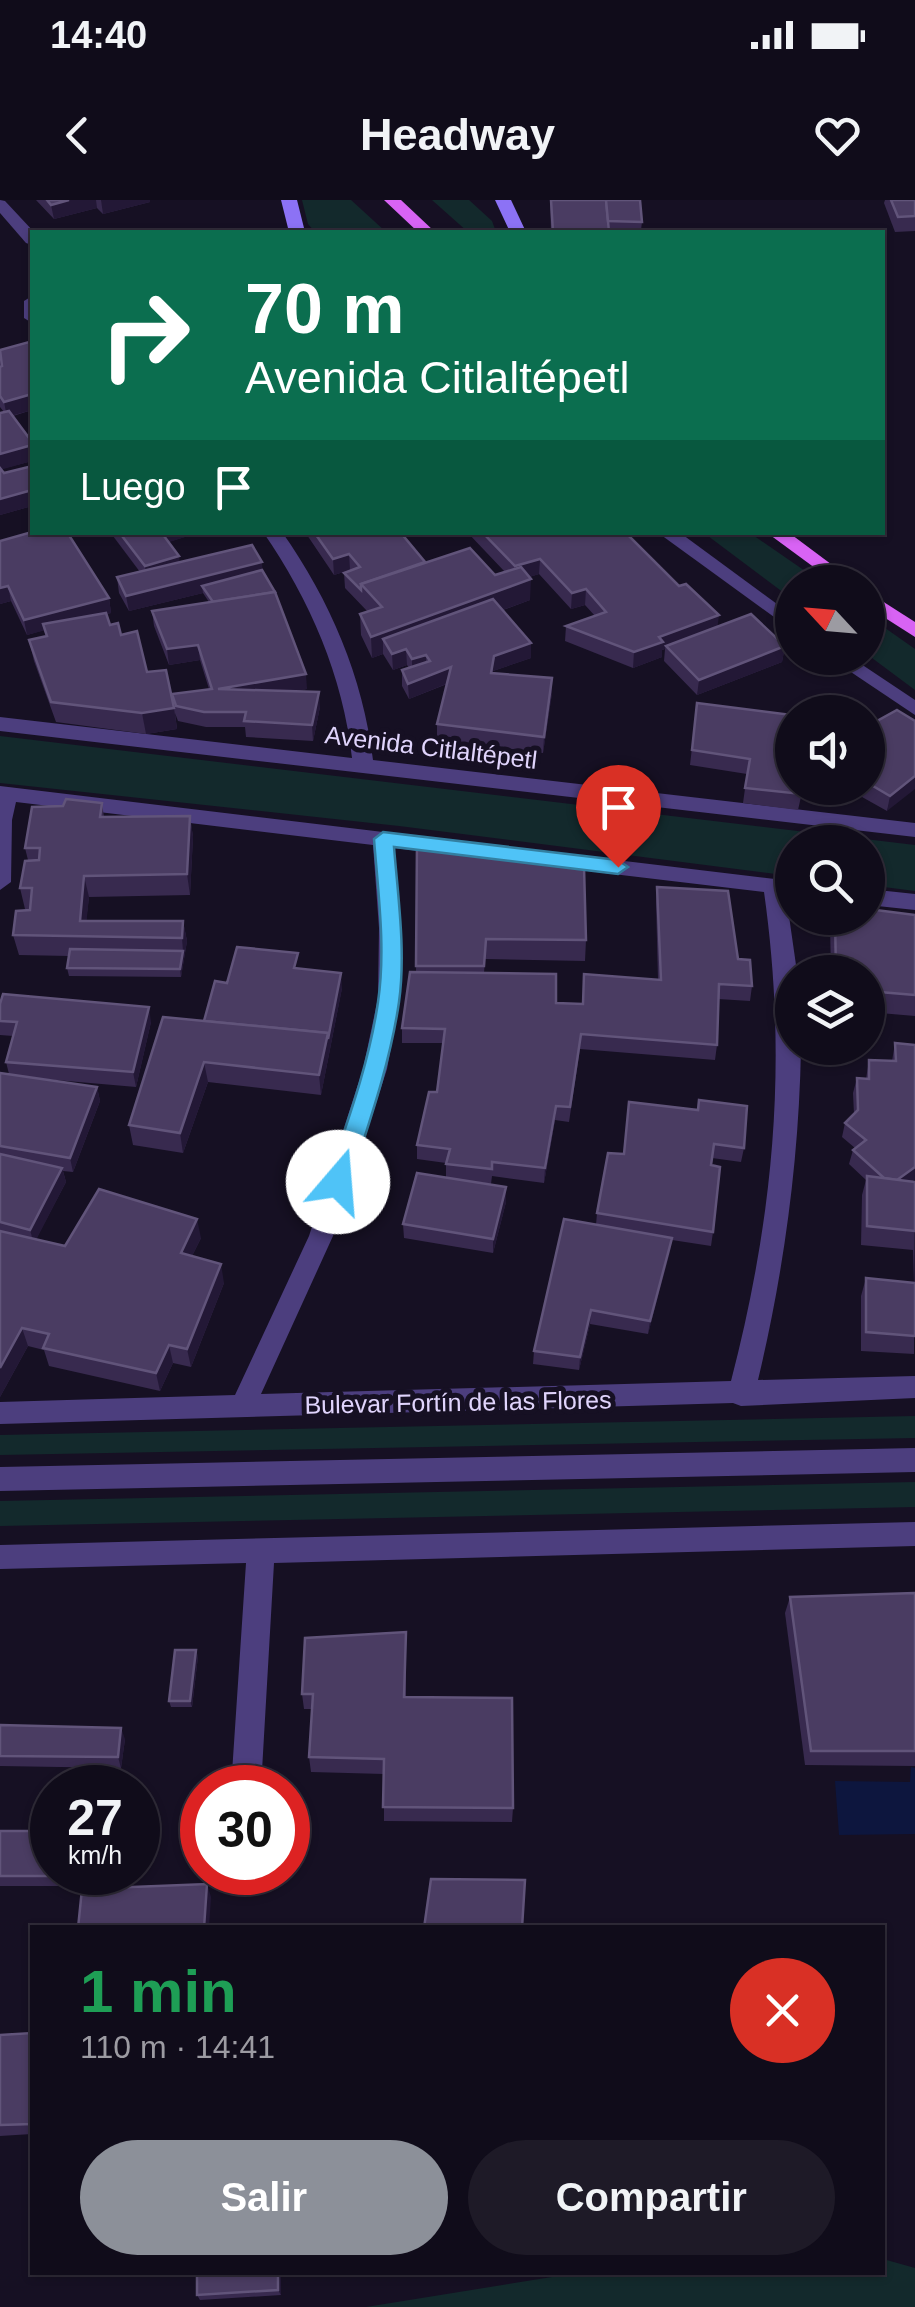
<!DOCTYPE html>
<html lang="es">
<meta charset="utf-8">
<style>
body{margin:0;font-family:Arial,sans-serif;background:#1e1a27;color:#f1f3f6;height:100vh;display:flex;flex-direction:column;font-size:38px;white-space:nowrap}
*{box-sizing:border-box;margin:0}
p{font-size:32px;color:#9c9ba2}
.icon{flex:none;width:55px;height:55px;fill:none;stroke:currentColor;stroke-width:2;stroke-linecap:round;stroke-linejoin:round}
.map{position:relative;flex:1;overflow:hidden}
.details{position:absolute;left:30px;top:1725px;width:855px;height:350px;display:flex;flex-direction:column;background:#100c1a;border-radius:0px;box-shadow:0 2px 8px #0004,0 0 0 2px #302c39}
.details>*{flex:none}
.banner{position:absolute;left:30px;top:30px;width:855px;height:305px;border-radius:0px;box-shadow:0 2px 8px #0004,0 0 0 2px #302c39;background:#0b6e4f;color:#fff;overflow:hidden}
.needle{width:65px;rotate:296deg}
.controls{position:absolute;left:775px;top:365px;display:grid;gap:20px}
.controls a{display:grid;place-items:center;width:110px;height:110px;border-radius:50%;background:#100c1a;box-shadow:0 2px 8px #0004,0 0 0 2px #302c39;font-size:50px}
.speed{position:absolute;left:30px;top:1565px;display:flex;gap:20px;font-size:50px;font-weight:700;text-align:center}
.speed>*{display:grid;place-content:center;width:130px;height:130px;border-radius:50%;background:#100c1a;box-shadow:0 2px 8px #0004,0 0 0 2px #302c39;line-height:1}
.speed small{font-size:25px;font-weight:400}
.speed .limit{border:15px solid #d22;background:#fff;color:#111}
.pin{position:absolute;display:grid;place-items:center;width:85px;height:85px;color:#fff;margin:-102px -42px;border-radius:50% 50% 50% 0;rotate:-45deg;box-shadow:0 0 10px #0007}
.pin .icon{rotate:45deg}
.me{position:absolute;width:110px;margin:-55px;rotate:18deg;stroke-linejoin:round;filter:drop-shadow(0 0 8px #0008)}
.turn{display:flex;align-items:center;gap:35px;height:210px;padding:0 50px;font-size:45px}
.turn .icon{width:130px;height:130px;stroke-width:2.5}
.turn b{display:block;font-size:70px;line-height:85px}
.then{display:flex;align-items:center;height:95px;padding:0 50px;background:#0003;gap:20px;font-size:38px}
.round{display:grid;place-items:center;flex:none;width:105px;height:105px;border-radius:52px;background:#1e1a27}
.overview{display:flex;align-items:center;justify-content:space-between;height:170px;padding:0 50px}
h1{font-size:60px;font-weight:700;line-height:75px;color:#1e9e55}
.primary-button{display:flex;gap:20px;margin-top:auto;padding:20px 50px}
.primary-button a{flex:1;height:115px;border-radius:60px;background:#8c9099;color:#fff;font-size:40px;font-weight:700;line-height:115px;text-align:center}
.primary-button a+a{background:#1e1a27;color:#f1f3f6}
.status{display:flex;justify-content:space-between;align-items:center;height:70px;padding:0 50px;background:#100c1a;direction:ltr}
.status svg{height:28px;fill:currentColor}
header{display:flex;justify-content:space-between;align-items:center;height:130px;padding:0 50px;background:#100c1a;font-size:45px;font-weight:700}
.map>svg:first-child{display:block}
.green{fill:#13292c}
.water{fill:#0d163e}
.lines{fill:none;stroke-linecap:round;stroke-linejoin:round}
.minor{fill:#4c3e7e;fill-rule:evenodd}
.secondary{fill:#8c72f5;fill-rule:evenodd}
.primary{fill:#d863f4;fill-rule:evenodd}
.wall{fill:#382a4f}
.shaded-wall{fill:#231836}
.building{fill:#4a3c62;stroke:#61547a;stroke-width:2.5}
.route{fill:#4fc3f7;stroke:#337fa1;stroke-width:2.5}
.labels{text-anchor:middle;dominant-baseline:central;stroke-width:10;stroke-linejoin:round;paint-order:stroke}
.street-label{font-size:25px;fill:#e0d4fc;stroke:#161023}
</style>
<div class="status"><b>14:40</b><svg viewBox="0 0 49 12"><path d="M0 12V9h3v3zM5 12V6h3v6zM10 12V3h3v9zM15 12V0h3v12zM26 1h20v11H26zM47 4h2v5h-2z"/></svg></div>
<header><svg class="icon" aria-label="back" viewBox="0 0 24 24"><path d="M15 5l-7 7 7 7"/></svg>Headway<svg class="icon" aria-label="heart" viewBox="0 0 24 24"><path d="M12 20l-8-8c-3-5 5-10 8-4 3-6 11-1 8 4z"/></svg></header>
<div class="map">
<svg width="915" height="2107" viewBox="0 0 915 2107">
<rect width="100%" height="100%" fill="#161023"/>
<g class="green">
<polygon points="302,0 351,0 386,32 315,32 308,24"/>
<polygon points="432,0 469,0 492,21 496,32 468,32"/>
<polygon points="704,333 750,333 821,382 792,382 792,399"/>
<polygon points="868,416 915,449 915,490 868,455"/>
<polygon points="0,536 915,645 915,691 868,685 868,642 792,642 792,676 399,626 0,583"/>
<polygon points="915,1216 915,1238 0,1255 0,1235"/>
<polygon points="915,1282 915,1307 0,1326 0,1301"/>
<polygon points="883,2059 915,2068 915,2107 366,2107 577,2073 882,2072"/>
</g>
<polygon class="water" points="911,1567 915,1568 915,1634 839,1635 835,1581 910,1582"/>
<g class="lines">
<g class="minor">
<polygon points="0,0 5,1 34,32 32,45 26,43 0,13"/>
<polygon points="32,96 32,123 24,118 24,101"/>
<path d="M263,332H282C330,400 363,477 373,560L915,623V637L0,531V517L352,558C343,476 310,400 263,332Z"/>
<polygon points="657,332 679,332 792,415 792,430"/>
<polygon points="830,458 852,458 915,500 915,515"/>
<path d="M0,586L792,681V695H786L797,772H792V848H801C799,960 784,1071 758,1180L915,1176V1198L741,1206L733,1203L0,1224V1202L235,1195L309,1036L363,869L378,798L379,728L373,645L16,602L12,620L11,682L0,690ZM394,648L764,692C788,862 774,1015 731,1181L261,1194L333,1036L387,869L400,798L401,728Z"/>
<polygon points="868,689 915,694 915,710 868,705"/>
<polygon points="915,1248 915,1272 0,1291 0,1267"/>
<polygon points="915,1322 915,1346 274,1363 261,1588 231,1588 246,1363 0,1369 0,1345"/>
</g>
<g class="secondary">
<polygon points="281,0 297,0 305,32 289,32"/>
<polygon points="495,0 511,0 526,32 510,32"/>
</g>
<g class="primary">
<polygon points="384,0 401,0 435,32 418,32"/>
<polygon points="766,332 788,332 855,382 834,382"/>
<polygon points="868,392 915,422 915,437 868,407"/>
</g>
</g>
<g class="wall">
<polygon points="36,0 150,0 150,2 103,14 97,8 54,19"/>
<polygon points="550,0 642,22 641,30 609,29 609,32 551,32"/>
<polygon points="885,0 915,0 915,31 895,32 884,3"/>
<polygon points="29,142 32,144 32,210 13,216 32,242 32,261 1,269 4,273 32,266 32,306 0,315 0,213 4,212 0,207 0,150"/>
<polygon points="110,332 201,332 168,342 179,362 263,370 307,489 295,491 320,507 313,541 246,537 245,527 206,527 178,521 175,513 177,529 146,534 56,522 34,461 29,440 46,436 44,430 27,435 11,401 0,404 0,341 109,398 111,413 107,414 110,425 121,435 147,472 172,498 209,489 200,460 169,465 154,426 152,411 209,402 203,393 129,411 119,393 117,377 140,372"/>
<polygon points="305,332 405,332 405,338 425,362 495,375 505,372 467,332 625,332 717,426 785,446 782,462 697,495 664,461 665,449 662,450 662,457 633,468 565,441 566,426 595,416 585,405 571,409 539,374 529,377 530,400 503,410 531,458 493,471 493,474 552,493 543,553 437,539 437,524 447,484 409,499 402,486 402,470 409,468 407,465 393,470 383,454 372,458 361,435 360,414 368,412 345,388 344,373 350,370 334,375"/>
<polygon points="697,503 803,588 798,610 743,603 747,574 690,565"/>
<polygon points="915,521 887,611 846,588 868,588 868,526"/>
<polygon points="102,603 104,617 190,616 193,637 190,695 89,697 86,721 183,721 187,741 181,777 69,776 67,768 69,756 19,755 13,735 30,709 25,709 20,688 28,660 25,648 63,606"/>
<polygon points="417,641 586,740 585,761 485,759 484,773 556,803 582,804 658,780 656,702 657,687 738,759 752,786 750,801 718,799 717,845 715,860 580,849 569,922 555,920 544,983 492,976 491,984 457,979 506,1002 493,1053 404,1038 403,1024 446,978 446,963 417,959 417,945 437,892 443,843 402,843 402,828 416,772"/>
<polygon points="915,715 915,816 868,812 868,772 831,772 830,725 832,718 868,718"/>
<polygon points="299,769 342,788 321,895 208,882 183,953 133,945 129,925 204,821 227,783"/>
<polygon points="0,804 151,822 136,887 44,879 97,887 100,901 73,972 63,971 66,982 36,1039 65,1046 201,1038 192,1056 224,1083 191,1167 173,1163 160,1191 49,1166 44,1150 28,1146 0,1197 0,873 9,874 6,862 13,836 0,835"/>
<polygon points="895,843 915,979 911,982 915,982 914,1154 861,1151 861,1096 866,1078 914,1083 913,1050 861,1045 862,995 866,980 849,964 853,950 855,948 842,937 845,923 854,914 853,893 857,878 866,879 869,860 892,861"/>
<polygon points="629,902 744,948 741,962 712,958 713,1032 711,1046 672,1040 648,1134 590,1124 579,1170 533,1164 534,1151 596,1025 597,1013 624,954"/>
<polygon points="915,1393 915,1566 805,1565 785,1413 790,1397"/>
<polygon points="406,1432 406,1497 513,1608 512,1622 384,1621 384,1574 311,1572 309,1557 312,1509 304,1509 302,1494"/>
<polygon points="198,1456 192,1507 171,1507 169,1501"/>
<polygon points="0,1525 125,1539 121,1568 0,1566"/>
<polygon points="0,1631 114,1672 113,1686 0,1686"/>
<polygon points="32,1833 32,1934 0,1936 0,1835"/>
<polygon points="281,2072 281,2095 200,2100 197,2095"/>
</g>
<g class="shaded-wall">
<polygon points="69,0 96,0 97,8 54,19 51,5"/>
<polygon points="101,0 150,0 150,2 103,14"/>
<polygon points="32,194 32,210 7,217 4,202"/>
<polygon points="32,245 32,261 0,270 0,254"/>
<polygon points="32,290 32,306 0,315 0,299"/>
<polygon points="159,332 201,332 160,345"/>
<polygon points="349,354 350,370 334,375 333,359"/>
<polygon points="179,356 181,372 147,381 145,366"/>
<polygon points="540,359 539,374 515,382 515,366"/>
<polygon points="262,362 263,378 202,386 203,393 129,411 126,396"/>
<polygon points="531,379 530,400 390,451 383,439 383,454 372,458 371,437"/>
<polygon points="8,386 11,401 0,404 0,388"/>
<polygon points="586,389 585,405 571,409 572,393"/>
<polygon points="109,398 111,413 27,435 24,420"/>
<polygon points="719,415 717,431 666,446 665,449 662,450 662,457 633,468 634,452 659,437"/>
<polygon points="531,443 531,458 493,471 491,489 494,456"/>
<polygon points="198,445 200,460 169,465 167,449"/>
<polygon points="785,446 782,462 697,495 699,480"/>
<polygon points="406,449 407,465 393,470 392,454"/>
<polygon points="426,455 426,470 412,474 412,459"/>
<polygon points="451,467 451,482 409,499 408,484"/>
<polygon points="306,474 307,489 219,505 218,489"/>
<polygon points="552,478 552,493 543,553 544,537"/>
<polygon points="319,492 320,507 313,541 312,525"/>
<polygon points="174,508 177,529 146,534 142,513"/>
<polygon points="915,576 915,589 887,611 890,596"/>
<polygon points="190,616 193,637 190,695 187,674"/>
<polygon points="84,676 89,697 85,736 80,721"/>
<polygon points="183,721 187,741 181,777 180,769 183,751 182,738"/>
<polygon points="341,773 342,788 321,895 319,875"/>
<polygon points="149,807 151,822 136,887 133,872"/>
<polygon points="204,862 208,882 183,953 180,933"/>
<polygon points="97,887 100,901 73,972 70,958"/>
<polygon points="556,906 555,920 544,983 545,968"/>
<polygon points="915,967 915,979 887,998 891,984"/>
<polygon points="62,968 66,982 34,1044 30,1030"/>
<polygon points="506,987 506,1002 493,1053 493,1039"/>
<polygon points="197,1019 201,1038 184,1072 181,1053"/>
<polygon points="672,1038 670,1052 648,1134 650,1121"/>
<polygon points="221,1064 224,1083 191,1167 187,1149"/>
<polygon points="591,1110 590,1124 579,1170 580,1157"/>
<polygon points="22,1128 28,1146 0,1197 0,1168"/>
<polygon points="169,1145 173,1163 160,1191 156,1173"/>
<polygon points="196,1450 198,1456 192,1507 190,1501"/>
<polygon points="121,1528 125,1539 121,1568 118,1557"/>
<polygon points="109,1672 114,1672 113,1686 108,1676"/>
<polygon points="207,1684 211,1697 209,1728 204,1728"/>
<polygon points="278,2072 281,2072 281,2095 278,2090"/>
</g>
<g class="building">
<polygon points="47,0 69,0 51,5"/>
<polygon points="551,0 606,0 609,32 553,32"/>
<polygon points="606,0 640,0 642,22 608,21"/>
<polygon points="891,0 915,0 915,16 898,17"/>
<polygon points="29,142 32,144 32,194 4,202 0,196 0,167 2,166 0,150"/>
<polygon points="9,211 32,242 32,245 0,254 0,213"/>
<polygon points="32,266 32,290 0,299 0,268 4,273"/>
<polygon points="32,332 67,332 109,398 24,420 8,386 0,388 0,341"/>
<polygon points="119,332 161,332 179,356 145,366"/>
<polygon points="314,332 402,332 401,333 425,362 361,384 361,390 344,373 360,367 349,354 333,359"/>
<polygon points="482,332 625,332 679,386 686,384 719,415 659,437 663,442 634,452 566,426 606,412 586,389 572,393 540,359 515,366"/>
<polygon points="252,345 262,362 126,396 117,377"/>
<polygon points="470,348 495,375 521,367 531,379 371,437 360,414 382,407 361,384"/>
<polygon points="262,370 275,392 213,402 202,386"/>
<polygon points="275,392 306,474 218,489 319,492 312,525 244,521 246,512 204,512 176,506 172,494 212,489 198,445 167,449 152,411"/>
<polygon points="493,399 531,443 494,456 491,473 552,478 544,537 437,524 451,467 408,484 402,470 430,461 426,455 412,459 406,449 392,454 383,439"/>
<polygon points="106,413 110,425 118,423 121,435 137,431 147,472 166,470 174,508 142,513 51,502 29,440 47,436 43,424"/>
<polygon points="751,414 785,446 699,480 666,446"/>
<polygon points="697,503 792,515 792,588 802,588 801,594 745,588 750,559 692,550"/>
<polygon points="897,510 915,521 915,576 890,596 868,583 868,526"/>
<polygon points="66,599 102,603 100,617 190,616 187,674 84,676 80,721 183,721 182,738 13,735 16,711 30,710 32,688 20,688 25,661 39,660 40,648 25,648 32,607 63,606"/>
<polygon points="417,641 584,667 586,740 486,739 484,766 416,766"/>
<polygon points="657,687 728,691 738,759 750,760 752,786 719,784 717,845 581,834 570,907 556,906 545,968 492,962 492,969 446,964 450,949 417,945 429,892 437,892 445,829 402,828 410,772 556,774 556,803 583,804 584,774 661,780"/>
<polygon points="868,709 915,715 915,795 868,791 868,772 836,772 835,718 868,718"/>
<polygon points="237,747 298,753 294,768 341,773 328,839 328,833 204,821 215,781 227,783"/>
<polygon points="70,749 183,751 180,769 67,768"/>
<polygon points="3,794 149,807 133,872 6,862 17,822 0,821 0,804"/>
<polygon points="163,817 328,833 319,875 204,862 180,933 129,925"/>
<polygon points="895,843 915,845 915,967 897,980 884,978 853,950 866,940 845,923 858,910 857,878 869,879 869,860 896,861"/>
<polygon points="0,873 97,887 70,958 0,946"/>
<polygon points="699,900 747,906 744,948 714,944 711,965 720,967 713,1032 597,1013 608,953 624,954 629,902 698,910"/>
<polygon points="0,954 62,968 30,1030 0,1022"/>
<polygon points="417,973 506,987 493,1039 403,1024"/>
<polygon points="867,976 915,982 915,1031 867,1026"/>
<polygon points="99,989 197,1019 181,1053 221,1064 187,1149 169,1145 156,1173 43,1148 49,1134 22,1128 0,1168 0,1031 65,1046"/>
<polygon points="564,1019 672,1038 650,1121 591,1110 580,1157 534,1151"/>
<polygon points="866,1078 915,1083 915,1136 866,1132"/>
<polygon points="915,1393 915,1551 811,1551 790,1397"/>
<polygon points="406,1432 404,1497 512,1498 513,1608 383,1607 384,1559 309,1557 313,1494 302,1494 305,1438"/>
<polygon points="175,1450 196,1450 190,1501 169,1501"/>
<polygon points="0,1525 121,1528 118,1557 0,1556"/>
<polygon points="0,1631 52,1631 52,1672 109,1672 108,1676 0,1676"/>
<polygon points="431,1679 525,1680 522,1728 424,1728"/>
<polygon points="207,1684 204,1728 78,1728 82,1689"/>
<polygon points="32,1833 32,1924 0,1925 0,1835"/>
<polygon points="197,2072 278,2072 278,2090 197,2095"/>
</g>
<path class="route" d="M383,632L618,660L628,667L618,674L394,647C398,697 406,752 399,802C390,864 369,923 350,982L338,991L327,982C347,923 369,864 378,802C386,749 378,692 374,639Z"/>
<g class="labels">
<g class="street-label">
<text transform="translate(431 547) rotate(7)">Avenida Citlaltépetl</text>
<text transform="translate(458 1202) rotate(-1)">Bulevar Fortín de las Flores</text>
</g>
</g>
</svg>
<div class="controls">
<a><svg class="needle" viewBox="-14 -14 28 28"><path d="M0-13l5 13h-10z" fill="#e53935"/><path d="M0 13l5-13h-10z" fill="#9c9ba2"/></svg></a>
<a><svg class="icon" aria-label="sound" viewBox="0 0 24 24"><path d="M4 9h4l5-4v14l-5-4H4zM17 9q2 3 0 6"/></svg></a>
<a><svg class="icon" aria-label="search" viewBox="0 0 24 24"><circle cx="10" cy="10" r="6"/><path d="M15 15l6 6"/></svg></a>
<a><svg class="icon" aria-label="layers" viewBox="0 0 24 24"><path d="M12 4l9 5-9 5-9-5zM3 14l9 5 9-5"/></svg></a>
</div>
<div class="speed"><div>27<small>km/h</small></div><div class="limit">30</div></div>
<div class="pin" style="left:618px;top:667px;background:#d93025"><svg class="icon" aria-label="arrive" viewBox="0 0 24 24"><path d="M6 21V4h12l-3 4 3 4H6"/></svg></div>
<svg class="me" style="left:338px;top:982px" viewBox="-20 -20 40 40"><circle r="19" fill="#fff"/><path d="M0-13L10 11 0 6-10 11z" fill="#4fc3f7"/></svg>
<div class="banner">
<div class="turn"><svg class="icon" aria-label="right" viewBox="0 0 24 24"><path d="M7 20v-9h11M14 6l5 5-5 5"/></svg><div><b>70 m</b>Avenida Citlaltépetl</div></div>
<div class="then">Luego<svg class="icon" aria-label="arrive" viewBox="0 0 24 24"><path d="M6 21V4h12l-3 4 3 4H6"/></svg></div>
</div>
<section class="details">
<div class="overview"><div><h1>1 min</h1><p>110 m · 14:41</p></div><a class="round" style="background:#d93025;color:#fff"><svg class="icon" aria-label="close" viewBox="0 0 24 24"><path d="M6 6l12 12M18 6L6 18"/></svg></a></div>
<div class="primary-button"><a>Salir</a><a>Compartir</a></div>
</section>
</div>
